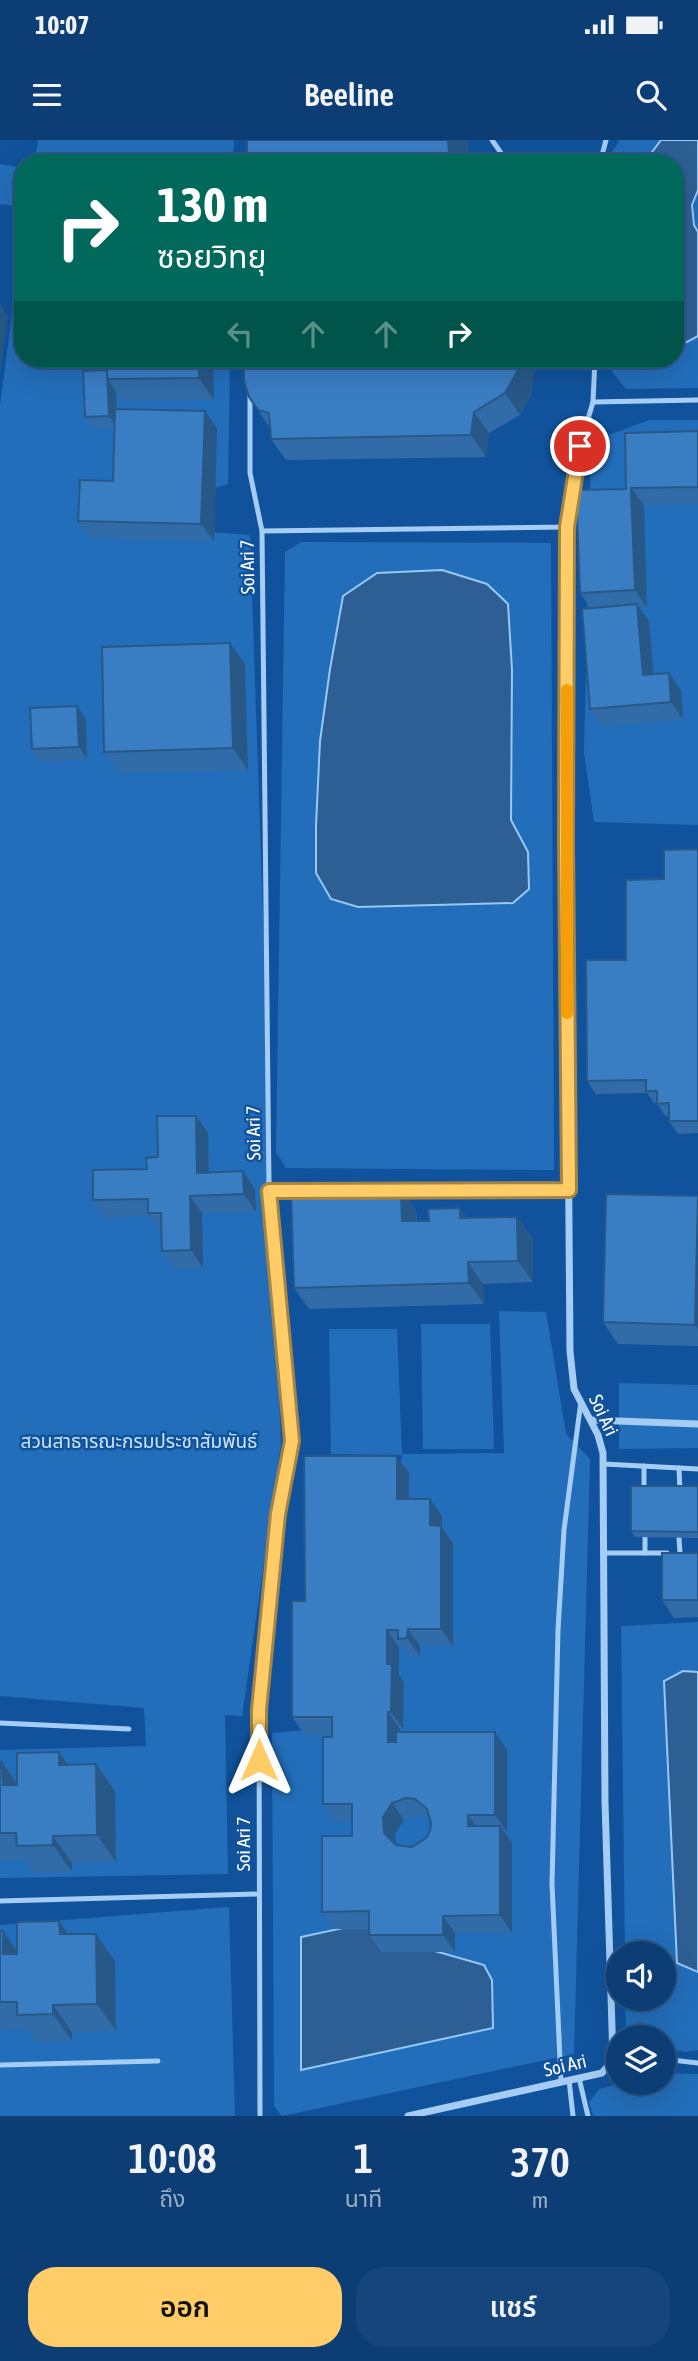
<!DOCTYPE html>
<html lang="th">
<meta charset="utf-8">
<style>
body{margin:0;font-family:"Asap Condensed","Noto Sans Thai",sans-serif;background:#15457a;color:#f1f3f6;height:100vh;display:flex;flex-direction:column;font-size:26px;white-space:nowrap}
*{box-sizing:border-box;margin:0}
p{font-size:23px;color:#9aaec5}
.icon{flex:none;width:38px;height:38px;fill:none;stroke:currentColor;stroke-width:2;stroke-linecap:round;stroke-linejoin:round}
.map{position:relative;height:1976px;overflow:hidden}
.side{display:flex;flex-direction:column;background:#0c3e75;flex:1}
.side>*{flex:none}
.hud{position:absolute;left:14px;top:14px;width:670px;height:214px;border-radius:28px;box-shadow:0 7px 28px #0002,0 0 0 2px #2c5787;background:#00695c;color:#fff;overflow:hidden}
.buttons{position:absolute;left:606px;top:1801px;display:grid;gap:14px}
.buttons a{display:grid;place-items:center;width:70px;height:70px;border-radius:50%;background:#0c3e75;box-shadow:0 7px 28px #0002,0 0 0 2px #2c5787;font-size:35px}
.pin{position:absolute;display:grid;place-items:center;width:60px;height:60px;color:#fff;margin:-30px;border:4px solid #fff;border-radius:50%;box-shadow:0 2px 7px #0007}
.me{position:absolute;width:77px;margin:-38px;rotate:0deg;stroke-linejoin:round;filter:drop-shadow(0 0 5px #0008)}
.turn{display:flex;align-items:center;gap:24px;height:147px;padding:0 28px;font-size:32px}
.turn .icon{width:91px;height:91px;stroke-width:2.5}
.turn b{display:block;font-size:49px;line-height:60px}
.lanes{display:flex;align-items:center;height:66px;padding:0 28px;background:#0003;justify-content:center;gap:35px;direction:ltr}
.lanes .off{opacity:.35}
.eta{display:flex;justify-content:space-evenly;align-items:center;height:119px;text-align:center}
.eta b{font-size:42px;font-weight:600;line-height:49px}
.button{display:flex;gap:14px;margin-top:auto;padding:14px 28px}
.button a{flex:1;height:80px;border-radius:28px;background:#ffcc68;color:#111;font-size:28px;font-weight:600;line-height:80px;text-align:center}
.button a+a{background:#15457a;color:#f1f3f6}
.status{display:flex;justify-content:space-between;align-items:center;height:49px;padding:0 35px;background:#0c3e75;direction:ltr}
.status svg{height:19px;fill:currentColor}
header{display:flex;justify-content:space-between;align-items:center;height:91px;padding:0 28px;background:#0c3e75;font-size:32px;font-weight:600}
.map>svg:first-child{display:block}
.green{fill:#236eba;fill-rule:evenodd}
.water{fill:#2e5f94;stroke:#96c8f8;stroke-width:2}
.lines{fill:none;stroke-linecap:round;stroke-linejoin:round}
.service{stroke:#a4ccf5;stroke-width:5}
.minor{stroke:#a4ccf5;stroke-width:7}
.wall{fill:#316ca8;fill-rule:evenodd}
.shaded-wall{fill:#285888}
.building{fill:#397dc3;stroke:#285888;stroke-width:2;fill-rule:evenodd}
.route-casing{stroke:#a68544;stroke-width:18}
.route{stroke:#ffcc68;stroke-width:12}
.slow{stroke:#f59e0b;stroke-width:12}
.labels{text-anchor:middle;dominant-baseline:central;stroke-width:5;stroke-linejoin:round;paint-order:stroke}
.street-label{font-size:19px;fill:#fff;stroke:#10539c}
.park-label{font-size:19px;fill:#cde5fe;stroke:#10539c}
</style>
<div class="status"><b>10:07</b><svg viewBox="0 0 49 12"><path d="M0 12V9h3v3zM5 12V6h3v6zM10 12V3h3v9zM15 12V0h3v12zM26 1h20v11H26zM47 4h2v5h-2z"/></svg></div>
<header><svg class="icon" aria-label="menu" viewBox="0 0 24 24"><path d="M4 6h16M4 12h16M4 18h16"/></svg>Beeline<svg class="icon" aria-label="search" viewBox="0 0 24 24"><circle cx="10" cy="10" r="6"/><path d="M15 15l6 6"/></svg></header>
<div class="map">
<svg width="698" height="1976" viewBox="0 0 698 1976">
<rect width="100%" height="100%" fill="#10539c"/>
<g class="green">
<polygon points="38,0 234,0 233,23 35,23"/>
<polygon points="620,0 698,0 698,248 626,249 611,230 611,219 676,219 676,23 609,23 610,15"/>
<polygon points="0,24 23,28 23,67 0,64"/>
<polygon points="23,92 23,219 230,219 228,344 95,384 250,395 281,1305 242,1576 225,1575 228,1734 0,1738 0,1610 146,1606 144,1568 0,1556 0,265"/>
<polygon points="649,280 698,280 698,685 594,682 584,613 591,319 606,296"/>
<path d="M301,402L551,403L554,1030L286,1028L276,1012L285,412ZM330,529L510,628L511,680L528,712L513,763L358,767L331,759L316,686L320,601Z"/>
<polygon points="499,1171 546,1172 566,1294 590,1319 574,1914 282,1976 274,1966 272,1593 361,1585 402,1315 331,1314 329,1189 397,1189 402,1314 504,1313"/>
<polygon points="421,1184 490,1184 494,1309 423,1309"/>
<polygon points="619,1243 698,1245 698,1308 619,1309"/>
<polygon points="698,1482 698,1910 686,1912 663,1908 663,1897 626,1897 625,1859 663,1858 663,1813 625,1813 621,1486"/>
<polygon points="229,1767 235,1976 0,1976 0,1785"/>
<polygon points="663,1933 698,1934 698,1976 593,1976 589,1962 599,1949 623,1943 663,1942"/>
</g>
<g class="water">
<polygon points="661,0 698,0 698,50 692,65 694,85 698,92 698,196 687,202 676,204 676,23 644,23"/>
<polygon points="442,430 487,444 508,464 512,530 511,680 528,712 529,749 513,763 358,767 331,759 316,733 316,686 320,601 330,529 343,456 377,433"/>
<polygon points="683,1531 698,1532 698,1832 677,1823 664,1541"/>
<polygon points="380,1780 414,1805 484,1825 492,1840 493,1888 301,1930 301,1797"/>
</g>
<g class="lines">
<g class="service">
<polyline points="492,0 508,23"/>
<polyline points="600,23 606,0"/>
<polyline points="250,255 250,333 262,391 269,1051 292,1301 278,1374 259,1570 260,1976"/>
<polyline points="593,262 698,260"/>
<polyline points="262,391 567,387 580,306 593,262 595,219"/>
<polyline points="269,1051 338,1051"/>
<polyline points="397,1051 569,1050"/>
<polyline points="604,1324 698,1329"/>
<polyline points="644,1326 644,1351"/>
<polyline points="679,1328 680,1352"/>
<polyline points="645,1397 645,1413"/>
<polyline points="679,1398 680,1413"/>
<polyline points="604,1413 667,1413"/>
<polyline points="0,1583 129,1589"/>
<polyline points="0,1761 259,1754"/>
<polyline points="663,1919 698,1923"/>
<polyline points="0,1925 158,1921"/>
<polyline points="579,1938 588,1976"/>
<polyline points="569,1940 573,1976"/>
<polyline points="561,1942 552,1744 558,1490 564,1390 581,1261"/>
</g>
<g class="minor">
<polyline points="591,1280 698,1284"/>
<polyline points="408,1976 602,1933 613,1920 605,1662 603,1313 598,1295 574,1249 570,1211 566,702 567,387"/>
</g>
</g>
<g class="wall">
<polygon points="107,219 213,219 214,260 122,261 116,252 117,269 217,288 214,401 91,398 78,381 113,341 115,288 93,289 85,277 107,230"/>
<polygon points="244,219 532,254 520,275 489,293 486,317 286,320 271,299 270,288 258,270"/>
<polygon points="698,292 698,364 644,365 647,468 640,468 649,481 654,534 681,550 683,579 602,587 590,569 591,468 580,453 626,349"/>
<polygon points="245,524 248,630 119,633 104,612"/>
<polygon points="86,579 87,619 40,622 32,609"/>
<polygon points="698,709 698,993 678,994 669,981 669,976 665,976 657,963 654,963 647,953 596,954 587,941 626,820 664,739"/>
<polygon points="196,976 208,993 209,1032 255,1049 256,1072 202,1073 203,1128 174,1129 162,1111 162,1091 160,1091 150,1076 105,1078 93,1060 147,1029"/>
<polygon points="698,1056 698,1206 618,1204 603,1182"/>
<polygon points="416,1070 417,1081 517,1077 533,1099 533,1142 483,1144 484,1164 309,1169 294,1148"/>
<path d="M409,1333V1359L442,1376V1388L453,1403V1506H420V1516H411L405,1508H399V1535L404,1542L403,1589H400V1592H495L507,1610V1692H504L512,1703V1793H455V1812H381L369,1795V1789H334L322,1772L352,1696V1681H335L323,1664L332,1594L305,1595L292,1577L305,1461ZM419,1675L427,1677L430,1679L431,1683L430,1691L426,1698L412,1707L396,1705L395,1694L404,1680Z"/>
<polygon points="698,1346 698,1398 635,1397 631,1391"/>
<polygon points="698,1413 698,1477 674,1478 662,1460"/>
<polygon points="59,1612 68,1625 115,1651 116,1722 72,1723 72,1732 35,1733 27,1720 0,1721 0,1622 17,1643"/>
<polygon points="59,1781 68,1794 96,1794 115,1821 116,1891 72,1892 72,1901 36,1902 27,1889 0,1890 0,1791 17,1812"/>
</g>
<g class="shaded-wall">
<polygon points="448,0 468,0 470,23 450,23"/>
<polygon points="0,164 8,176 0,236"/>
<polygon points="199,219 213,219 214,260 199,238"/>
<polygon points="518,219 535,219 532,254 520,275 505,253"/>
<polygon points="108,240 116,252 117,288 109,276"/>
<polygon points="205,271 217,288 214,401 201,384"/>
<polygon points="474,272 489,293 486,317 471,295"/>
<polygon points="631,348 644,365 647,468 635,450"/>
<polygon points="637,464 649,481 655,553 643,535"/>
<polygon points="230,503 245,524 248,630 233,608"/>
<polygon points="669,533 681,550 683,579 671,562"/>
<polygon points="77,566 86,579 87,619 79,607"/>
<polygon points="196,976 208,993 209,1050 197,1033"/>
<polygon points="243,1031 255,1049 256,1072 244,1054"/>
<polygon points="401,1049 416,1070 417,1103 402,1081"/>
<polygon points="190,1056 202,1073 203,1128 191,1110"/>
<polygon points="460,1068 475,1089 460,1078"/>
<polygon points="698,1068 698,1189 695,1185"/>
<polygon points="517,1077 533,1099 533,1142 518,1121"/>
<polygon points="468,1122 483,1144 484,1164 469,1143"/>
<polygon points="397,1316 409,1333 409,1376 397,1359"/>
<polygon points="430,1359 442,1376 442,1388 453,1403 453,1506 441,1489 430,1385"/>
<polygon points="408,1489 420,1506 420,1516 407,1498"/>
<polygon points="387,1490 399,1508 399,1535 404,1542 403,1589 391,1572 387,1524"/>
<polygon points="388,1572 400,1589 400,1620 388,1602"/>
<polygon points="495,1592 507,1610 507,1692 495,1675"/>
<polygon points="59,1612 78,1639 59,1625"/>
<polygon points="2,1622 21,1649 3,1645"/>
<polygon points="96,1624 115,1651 116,1722 97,1695"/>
<polygon points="392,1663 404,1680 395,1694 397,1711 384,1693 383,1677"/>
<polygon points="468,1675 481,1692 468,1686"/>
<polygon points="500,1686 512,1703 512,1793 500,1775"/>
<polygon points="53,1696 72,1723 72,1732 53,1705"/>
<polygon points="443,1776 455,1793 455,1812 443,1795"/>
<polygon points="59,1781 78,1808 60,1794"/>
<polygon points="3,1791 22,1818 3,1814"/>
<polygon points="96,1794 115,1821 116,1891 97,1864"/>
<polygon points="53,1865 72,1892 72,1901 53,1874"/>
</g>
<g class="building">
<polygon points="247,0 448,0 450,23 247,23"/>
<polygon points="107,219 199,219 199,238 107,239"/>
<polygon points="244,219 518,219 517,232 505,253 474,272 471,295 271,299 269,273 258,270 249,257 244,241"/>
<polygon points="107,230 109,276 85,277 83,231"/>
<polygon points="115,269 205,271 201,384 78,381 80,340 113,341"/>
<polygon points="698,291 698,347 631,348 635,450 580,453 576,350 626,349 625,293"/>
<polygon points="637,464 643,535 669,533 671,562 590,569 582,469"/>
<polygon points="230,503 233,608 104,612 102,507"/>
<polygon points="77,566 79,607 32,609 30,568"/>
<polygon points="698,709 698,981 669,981 669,963 657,964 657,951 646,951 646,940 587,941 586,820 626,820 626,740 664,739 664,710"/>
<polygon points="157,976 196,976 197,1033 243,1031 244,1054 190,1056 191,1110 162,1111 161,1073 148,1073 148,1059 93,1060 93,1030 147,1029 146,1018 158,1017"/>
<polygon points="401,1049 402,1081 429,1081 428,1069 460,1068 460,1078 517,1077 518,1121 468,1122 469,1143 294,1148 291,1052"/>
<polygon points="606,1054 698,1056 695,1185 603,1182"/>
<path d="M304,1316H397V1359H430V1385L441,1386V1489H408L407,1498L398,1499V1490H387V1524H392L391,1572H388V1602H396V1592H495V1675H468V1686H500V1775L443,1776V1795H369V1771L322,1772V1696H352V1664H323V1597H332V1577H292V1461H305ZM406,1658L415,1659L427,1669L431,1683L430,1691L426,1698L412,1707L396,1705L384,1693L383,1677L392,1663Z"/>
<polygon points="631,1346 698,1346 698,1392 631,1391"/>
<rect x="662" y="1413" width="36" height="47"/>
<polygon points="59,1612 59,1625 96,1624 97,1695 53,1696 53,1705 17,1706 16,1693 0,1693 0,1622 2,1622 3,1645 17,1645 17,1613"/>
<polygon points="59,1781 60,1794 96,1794 97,1864 53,1865 53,1874 17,1875 17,1862 0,1862 0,1791 3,1791 3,1814 17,1814 17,1782"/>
</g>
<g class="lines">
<g class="route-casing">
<polyline id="route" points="259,1620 259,1570 278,1374 292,1301 269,1051 569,1050 566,702 567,387 580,306"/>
</g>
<use href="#route" class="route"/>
<polyline class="slow" points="567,550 567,873"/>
</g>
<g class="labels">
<g class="street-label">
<text transform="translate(247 427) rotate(-91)">Soi Ari 7</text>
<text transform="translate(253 993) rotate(-91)">Soi Ari 7</text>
<text transform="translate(604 1275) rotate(65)">Soi Ari</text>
<text transform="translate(243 1704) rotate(-90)">Soi Ari 7</text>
<text transform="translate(565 1925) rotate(-13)">Soi Ari</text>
</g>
<g class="park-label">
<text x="139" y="1301">สวนสาธารณะกรมประชาสัมพันธ์</text>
</g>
</g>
</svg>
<div class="buttons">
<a><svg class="icon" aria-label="sound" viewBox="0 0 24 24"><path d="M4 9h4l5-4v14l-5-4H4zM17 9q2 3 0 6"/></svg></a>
<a><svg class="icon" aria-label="layers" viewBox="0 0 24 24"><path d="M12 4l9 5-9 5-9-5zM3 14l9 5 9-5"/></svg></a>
</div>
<div class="pin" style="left:580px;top:306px;background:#d93025"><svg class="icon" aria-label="arrive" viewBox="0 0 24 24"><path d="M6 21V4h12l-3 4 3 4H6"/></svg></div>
<svg class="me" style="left:259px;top:1620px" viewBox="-20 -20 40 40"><path d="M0-17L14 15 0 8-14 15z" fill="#ffcc68" stroke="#fff" stroke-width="4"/></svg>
<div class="hud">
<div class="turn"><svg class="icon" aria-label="right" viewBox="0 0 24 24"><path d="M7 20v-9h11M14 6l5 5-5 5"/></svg><div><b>130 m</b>ซอยวิทยุ</div></div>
<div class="lanes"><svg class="icon off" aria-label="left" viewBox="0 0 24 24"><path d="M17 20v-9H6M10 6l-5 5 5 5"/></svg><svg class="icon off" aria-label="ahead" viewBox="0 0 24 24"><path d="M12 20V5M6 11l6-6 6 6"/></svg><svg class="icon off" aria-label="ahead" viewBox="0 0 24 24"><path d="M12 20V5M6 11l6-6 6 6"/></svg><svg class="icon" aria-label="right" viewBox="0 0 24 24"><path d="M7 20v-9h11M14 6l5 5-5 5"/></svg></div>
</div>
</div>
<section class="side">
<div class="eta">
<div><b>10:08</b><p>ถึง</p></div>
<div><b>1</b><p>นาที</p></div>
<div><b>370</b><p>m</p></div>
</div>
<div class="button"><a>ออก</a><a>แชร์</a></div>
</section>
